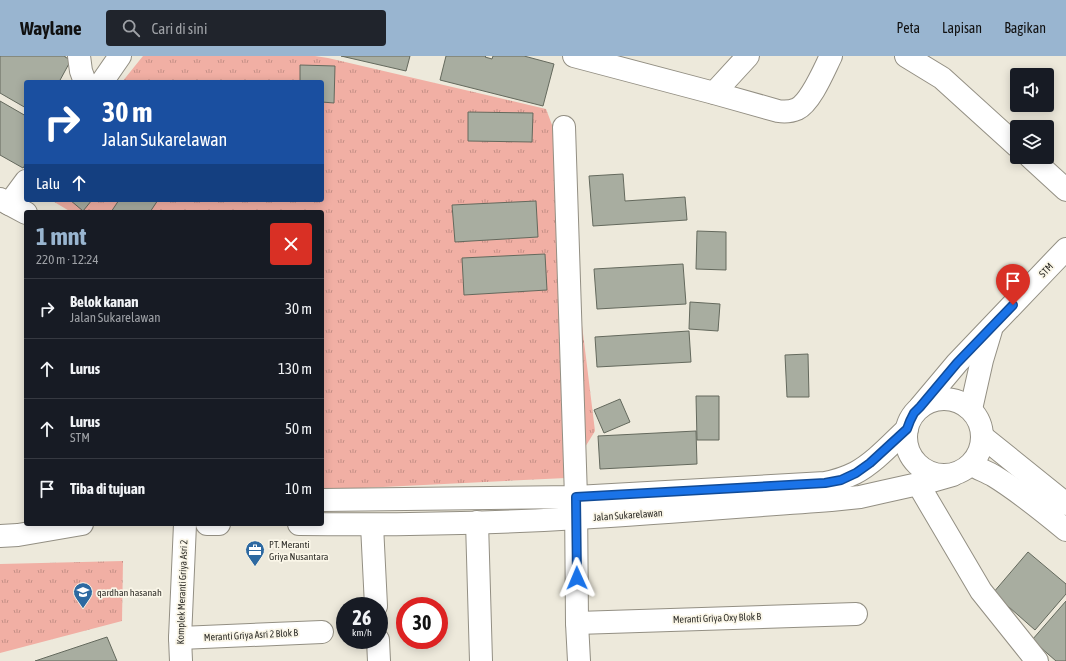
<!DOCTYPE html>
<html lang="id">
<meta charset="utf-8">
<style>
body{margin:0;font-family:"Asap Condensed",sans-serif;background:#20242c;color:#f1f3f6;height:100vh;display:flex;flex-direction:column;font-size:15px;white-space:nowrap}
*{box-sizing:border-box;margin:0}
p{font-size:13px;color:#9ea1a6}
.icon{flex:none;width:22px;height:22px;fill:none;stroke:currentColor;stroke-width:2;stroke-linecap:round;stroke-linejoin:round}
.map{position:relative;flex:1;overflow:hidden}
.panel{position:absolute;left:24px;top:154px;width:300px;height:316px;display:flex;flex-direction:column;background:#171b24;border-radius:4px;box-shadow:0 2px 10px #0003}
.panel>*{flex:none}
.hud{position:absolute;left:24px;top:24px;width:300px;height:122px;border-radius:4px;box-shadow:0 2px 10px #0003;background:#1a4fa0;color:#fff;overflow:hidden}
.fabs{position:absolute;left:1010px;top:12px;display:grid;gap:8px}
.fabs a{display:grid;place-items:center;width:44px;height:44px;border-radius:4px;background:#171b24;box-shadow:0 2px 10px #0003;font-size:20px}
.speed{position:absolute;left:336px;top:541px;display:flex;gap:8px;font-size:20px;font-weight:700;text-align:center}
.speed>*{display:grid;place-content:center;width:52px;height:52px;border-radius:50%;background:#171b24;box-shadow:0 2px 10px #0003;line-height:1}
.speed small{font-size:10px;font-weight:400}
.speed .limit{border:6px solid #d22;background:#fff;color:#111}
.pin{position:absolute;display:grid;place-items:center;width:34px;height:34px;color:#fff;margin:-41px -17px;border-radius:50% 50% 50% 0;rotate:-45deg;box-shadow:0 0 4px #0007}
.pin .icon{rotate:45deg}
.me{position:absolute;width:44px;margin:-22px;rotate:359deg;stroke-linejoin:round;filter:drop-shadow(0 0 3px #0008)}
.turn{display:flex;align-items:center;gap:14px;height:84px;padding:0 12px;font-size:18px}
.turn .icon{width:52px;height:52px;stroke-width:2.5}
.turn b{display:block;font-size:28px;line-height:34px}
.then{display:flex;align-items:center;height:38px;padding:0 12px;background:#0003;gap:8px;font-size:15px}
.round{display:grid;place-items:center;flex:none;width:42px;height:42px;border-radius:4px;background:#20242c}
.head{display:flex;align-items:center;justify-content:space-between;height:68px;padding:0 12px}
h1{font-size:24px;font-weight:700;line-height:30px;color:#99b5d0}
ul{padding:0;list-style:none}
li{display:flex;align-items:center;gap:12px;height:60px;padding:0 12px;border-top:1px solid #363941}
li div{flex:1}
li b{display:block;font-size:15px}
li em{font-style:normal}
header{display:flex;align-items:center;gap:24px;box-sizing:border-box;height:56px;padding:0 20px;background:#99b5d0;color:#111}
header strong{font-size:19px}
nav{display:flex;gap:22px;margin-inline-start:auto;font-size:14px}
.search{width:280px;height:36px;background:#20242c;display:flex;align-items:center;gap:10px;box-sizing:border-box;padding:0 14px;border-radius:4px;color:#9ea1a6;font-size:15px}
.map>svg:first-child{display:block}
.park{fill:url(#park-tufts)}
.building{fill:#a8ada0;stroke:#64695d}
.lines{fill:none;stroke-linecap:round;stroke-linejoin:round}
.minor-casing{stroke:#938f83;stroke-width:24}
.major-casing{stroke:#938f83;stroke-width:24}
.minor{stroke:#fff;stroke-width:22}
.major{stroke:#fff;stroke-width:22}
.route-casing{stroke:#114b97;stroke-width:10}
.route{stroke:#1a73e8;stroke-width:7}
.labels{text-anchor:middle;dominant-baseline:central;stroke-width:3.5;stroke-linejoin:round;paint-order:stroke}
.street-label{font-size:10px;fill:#302f2a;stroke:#faf6e8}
.poi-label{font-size:10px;fill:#302f2a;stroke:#faf6e8;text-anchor:start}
</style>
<header>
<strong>Waylane</strong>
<div class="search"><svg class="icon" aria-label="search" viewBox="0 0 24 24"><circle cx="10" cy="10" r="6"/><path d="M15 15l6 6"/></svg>Cari di sini</div>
<nav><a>Peta</a><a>Lapisan</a><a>Bagikan</a></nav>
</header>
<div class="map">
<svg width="1066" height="605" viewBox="0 0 1066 605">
<defs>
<pattern id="park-tufts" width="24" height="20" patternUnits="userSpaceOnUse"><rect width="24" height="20" fill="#f1afa4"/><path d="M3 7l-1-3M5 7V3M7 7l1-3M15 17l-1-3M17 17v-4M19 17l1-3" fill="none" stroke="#c48f86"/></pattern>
</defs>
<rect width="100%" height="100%" fill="#ede9db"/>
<g class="park">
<polygon points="143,0 315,0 328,2 546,53 560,90 595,375 566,422 322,434 322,156 71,156 51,144 322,144 322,26 122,26"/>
<polygon points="123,505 122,565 0,597 0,508"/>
</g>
<g class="building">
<polygon points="0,0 65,0 65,1 71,4 59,26 26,26 26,52 0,37"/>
<polygon points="341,0 410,0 406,15"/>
<polygon points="446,0 486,0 485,1 492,3 493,0 524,0 554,8 543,50 440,24"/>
<polygon points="300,9 335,10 334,47 322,46 322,26 300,26"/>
<polygon points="0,45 26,60 26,108 23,112 0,99"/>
<polygon points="468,56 533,57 532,86 468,85"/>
<polygon points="623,118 625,145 685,141 687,164 593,170 589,120"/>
<polygon points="70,144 92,144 83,155"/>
<polygon points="119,144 158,144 150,156 111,156"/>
<polygon points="536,145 538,181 455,186 452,149"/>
<polygon points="697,175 726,176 726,214 696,213"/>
<polygon points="545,198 547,234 464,239 462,202"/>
<polygon points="683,208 686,248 597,253 594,213"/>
<polygon points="690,246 720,248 718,275 689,273"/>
<polygon points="689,275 691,306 597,311 595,281"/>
<polygon points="808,298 809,341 787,341 785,299"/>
<polygon points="696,340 719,340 719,384 697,384"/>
<polygon points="620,343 630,366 604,377 594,354"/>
<polygon points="696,375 697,408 600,413 598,380"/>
<polygon points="1028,496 1066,528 1066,538 1035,574 993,537"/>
<polygon points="1066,545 1066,605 1056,605 1032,584"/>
<polygon points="107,581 117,605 35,605"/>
</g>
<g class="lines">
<g class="minor-casing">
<g id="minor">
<polyline points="79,0 81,15 85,26"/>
<path d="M574,0L714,37L778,55C784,56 790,56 797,53C811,46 824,14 831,0"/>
<polyline points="906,0 942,22 1017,90"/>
<polyline points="102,26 120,0"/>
<polyline points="714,37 748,0"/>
<polyline points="564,71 576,441 577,567 579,605"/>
<polyline points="1030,101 1066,134"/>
<polyline points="0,143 26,157"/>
<polyline points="9,148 26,125"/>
<polyline points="920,351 957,307 1066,193"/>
<polyline points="971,353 982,304 991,274"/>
<polyline points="918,428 981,535 1037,605"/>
<polyline points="477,466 481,605"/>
<polyline points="372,469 376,550"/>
<polyline points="577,567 856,558"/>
<polyline points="180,582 322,576"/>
<polyline points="378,584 379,605"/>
<polyline points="181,605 180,582 185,468"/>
</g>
</g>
<g class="major-casing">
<g id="major">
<circle cx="944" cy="381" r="38"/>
<polyline points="983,381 1066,448"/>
<path d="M972,409C979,413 987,416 994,420C1020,436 1043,455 1066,474"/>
<path d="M322,444L576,441L825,427C835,425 845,422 855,417C874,407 891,388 907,373"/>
<polyline points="207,468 219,468"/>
<path d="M299,468C392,469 485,468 578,462C662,457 747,450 831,444L860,441L882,436L918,428L932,425L953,419"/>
<polyline points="0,480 18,479 82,468"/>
</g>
</g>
<use href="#minor" class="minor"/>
<use href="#major" class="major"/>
</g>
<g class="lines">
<g class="route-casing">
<polyline id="route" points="577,522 576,441 825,427 841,424 856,417 870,407 907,373 910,365 914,357 920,351 957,307 1013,249"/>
</g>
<use href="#route" class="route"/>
</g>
<defs>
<g id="office-pin" transform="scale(1)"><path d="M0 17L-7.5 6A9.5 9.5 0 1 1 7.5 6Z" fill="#2d69a1" stroke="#faf6e8"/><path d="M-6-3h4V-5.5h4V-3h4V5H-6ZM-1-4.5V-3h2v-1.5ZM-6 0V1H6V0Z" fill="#fff"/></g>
<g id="school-pin" transform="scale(1)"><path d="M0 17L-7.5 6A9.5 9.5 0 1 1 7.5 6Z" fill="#2d69a1" stroke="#faf6e8"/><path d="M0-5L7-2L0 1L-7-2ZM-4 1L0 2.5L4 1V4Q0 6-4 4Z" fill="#fff"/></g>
</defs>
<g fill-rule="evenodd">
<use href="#office-pin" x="255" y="494"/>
<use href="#school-pin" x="83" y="536"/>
</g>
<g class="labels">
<g class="street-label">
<text transform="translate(1046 214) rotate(-46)">STM</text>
<text transform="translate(628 459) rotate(-4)">Jalan Sukarelawan</text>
<text transform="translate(182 536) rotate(-88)">Komplek Meranti Griya Asri 2</text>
<text transform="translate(717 562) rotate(-2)">Meranti Griya Oxy Blok B</text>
<text transform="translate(251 579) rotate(-3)">Meranti Griya Asri 2 Blok B</text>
</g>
<g class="poi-label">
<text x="269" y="488">PT. Meranti<tspan x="269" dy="12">Griya Nusantara</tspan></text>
<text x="97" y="536">qardhan hasanah</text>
</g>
</g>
</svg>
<div class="fabs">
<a><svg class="icon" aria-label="sound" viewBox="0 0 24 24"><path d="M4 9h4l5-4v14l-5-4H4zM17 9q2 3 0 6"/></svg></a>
<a><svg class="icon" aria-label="layers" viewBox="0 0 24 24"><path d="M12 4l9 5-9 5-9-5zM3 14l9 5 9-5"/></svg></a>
</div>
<div class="speed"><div>26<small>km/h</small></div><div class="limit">30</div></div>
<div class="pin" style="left:1013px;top:249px;background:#d93025"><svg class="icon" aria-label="arrive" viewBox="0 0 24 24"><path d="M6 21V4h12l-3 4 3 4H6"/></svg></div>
<svg class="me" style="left:577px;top:522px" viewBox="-20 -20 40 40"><path d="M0-17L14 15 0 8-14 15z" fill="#1a73e8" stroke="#fff" stroke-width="4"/></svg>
<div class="hud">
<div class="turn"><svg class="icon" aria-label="right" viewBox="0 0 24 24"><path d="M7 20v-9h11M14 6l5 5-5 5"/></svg><div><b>30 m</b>Jalan Sukarelawan</div></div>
<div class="then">Lalu<svg class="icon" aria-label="ahead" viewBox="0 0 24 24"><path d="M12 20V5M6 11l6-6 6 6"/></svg></div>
</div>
<section class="panel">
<div class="head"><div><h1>1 mnt</h1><p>220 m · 12:24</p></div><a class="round" style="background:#d93025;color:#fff"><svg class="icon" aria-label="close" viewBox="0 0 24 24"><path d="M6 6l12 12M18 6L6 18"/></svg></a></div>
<ul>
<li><svg class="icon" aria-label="right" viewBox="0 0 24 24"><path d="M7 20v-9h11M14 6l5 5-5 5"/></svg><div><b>Belok kanan</b><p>Jalan Sukarelawan</p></div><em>30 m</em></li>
<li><svg class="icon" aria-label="ahead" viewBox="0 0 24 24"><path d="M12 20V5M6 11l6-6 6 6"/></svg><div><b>Lurus</b></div><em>130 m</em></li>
<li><svg class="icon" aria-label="ahead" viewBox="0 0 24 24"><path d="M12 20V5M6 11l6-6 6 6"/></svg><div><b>Lurus</b><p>STM</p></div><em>50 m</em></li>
<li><svg class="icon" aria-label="arrive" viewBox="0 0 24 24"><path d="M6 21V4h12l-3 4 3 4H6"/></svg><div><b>Tiba di tujuan</b></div><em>10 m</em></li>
</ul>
</section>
</div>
